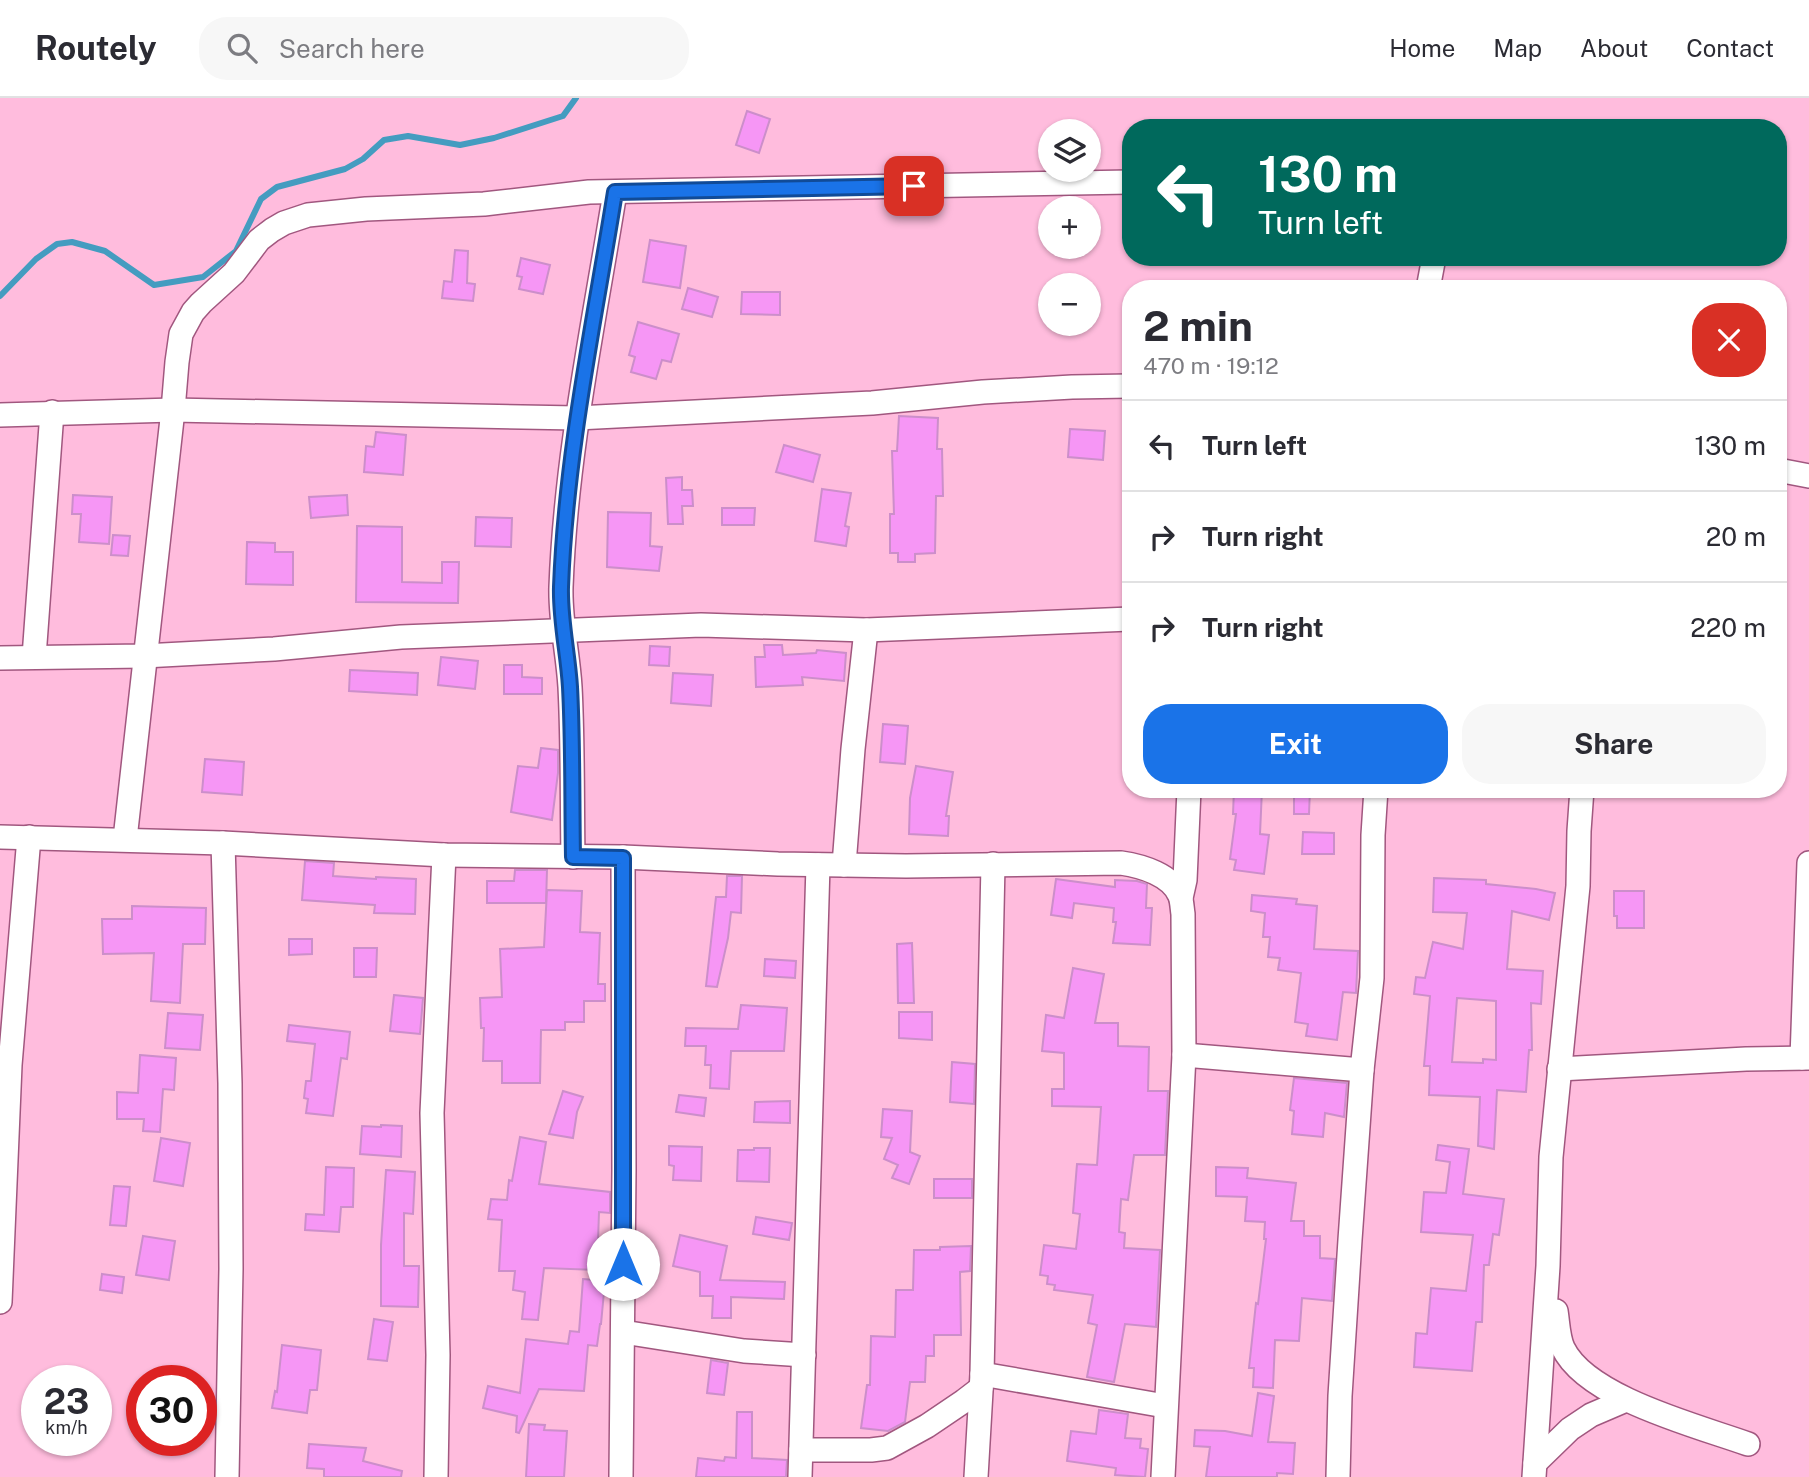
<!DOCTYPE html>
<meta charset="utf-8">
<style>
body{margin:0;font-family:"Public Sans",sans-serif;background:#f7f7f7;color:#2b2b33;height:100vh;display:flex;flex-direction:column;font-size:26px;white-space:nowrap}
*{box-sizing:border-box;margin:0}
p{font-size:23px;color:#7c7c81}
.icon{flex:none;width:38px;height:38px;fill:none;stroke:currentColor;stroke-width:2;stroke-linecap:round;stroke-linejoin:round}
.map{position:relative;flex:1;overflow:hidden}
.side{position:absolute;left:1122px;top:182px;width:665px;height:518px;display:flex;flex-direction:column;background:#fff;border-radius:28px;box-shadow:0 2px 5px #0004}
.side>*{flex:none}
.guide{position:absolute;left:1122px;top:21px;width:665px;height:147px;border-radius:28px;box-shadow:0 2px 5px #0004;background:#00695c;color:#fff;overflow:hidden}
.buttons{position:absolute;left:1038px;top:21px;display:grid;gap:14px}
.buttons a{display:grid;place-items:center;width:63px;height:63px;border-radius:50%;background:#fff;box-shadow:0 2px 5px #0004;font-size:35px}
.speed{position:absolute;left:21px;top:1267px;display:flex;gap:14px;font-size:35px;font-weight:700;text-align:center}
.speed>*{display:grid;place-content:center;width:91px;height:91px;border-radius:50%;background:#fff;box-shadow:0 2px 5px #0004;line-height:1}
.speed small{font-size:18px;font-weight:400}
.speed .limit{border:10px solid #d22;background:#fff;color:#111}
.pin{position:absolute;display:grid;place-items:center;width:60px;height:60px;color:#fff;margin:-30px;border-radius:14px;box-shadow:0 4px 10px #0006}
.me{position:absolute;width:77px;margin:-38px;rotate:0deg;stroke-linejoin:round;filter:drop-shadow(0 0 5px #0008)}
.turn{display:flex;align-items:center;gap:24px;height:147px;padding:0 21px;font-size:32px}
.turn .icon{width:91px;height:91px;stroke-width:2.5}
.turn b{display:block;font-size:49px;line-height:60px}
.round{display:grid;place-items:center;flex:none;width:74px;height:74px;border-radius:28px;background:#f7f7f7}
.headline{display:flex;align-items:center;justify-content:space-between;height:119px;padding:0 21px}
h1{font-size:42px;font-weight:700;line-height:52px}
.action{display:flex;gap:14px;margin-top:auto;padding:14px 21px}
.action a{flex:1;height:80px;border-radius:28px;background:#1a73e8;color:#fff;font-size:28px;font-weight:700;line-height:80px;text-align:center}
.action a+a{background:#f7f7f7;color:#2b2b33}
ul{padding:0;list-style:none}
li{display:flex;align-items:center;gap:21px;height:91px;padding:0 21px;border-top:2px solid #e1e1e2}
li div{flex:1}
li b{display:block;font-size:26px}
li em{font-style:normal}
header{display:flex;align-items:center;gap:42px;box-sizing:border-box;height:98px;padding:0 35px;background:#fff;border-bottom:2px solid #e1e1e2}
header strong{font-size:33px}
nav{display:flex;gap:38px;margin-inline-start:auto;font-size:24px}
.search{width:490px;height:63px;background:#f7f7f7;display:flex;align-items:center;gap:18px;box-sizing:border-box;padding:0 24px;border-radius:28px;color:#7c7c81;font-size:26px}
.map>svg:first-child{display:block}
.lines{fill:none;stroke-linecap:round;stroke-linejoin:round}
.stream{stroke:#449cc0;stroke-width:6}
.building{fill:#f696f5;stroke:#cc8eca;stroke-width:2;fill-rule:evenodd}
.minor-casing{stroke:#a1577f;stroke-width:26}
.minor{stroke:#fff;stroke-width:23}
.route-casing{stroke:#114b97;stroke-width:18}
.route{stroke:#1a73e8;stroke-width:12}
</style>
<header>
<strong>Routely</strong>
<div class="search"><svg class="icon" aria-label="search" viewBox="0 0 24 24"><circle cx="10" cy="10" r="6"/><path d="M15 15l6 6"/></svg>Search here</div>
<nav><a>Home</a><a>Map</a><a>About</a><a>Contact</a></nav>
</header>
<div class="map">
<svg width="1809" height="1379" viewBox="0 0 1809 1379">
<rect width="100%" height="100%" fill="#ffbcdd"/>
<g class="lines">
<polyline class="stream" points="0,198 36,161 57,146 72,144 105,153 154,187 203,179 236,153 261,101 277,89 345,71 363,61 384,42 408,38 460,47 494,40 563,18 576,0"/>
</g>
<g class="building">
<polygon points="747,13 770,21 759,55 736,47"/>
<polygon points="650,142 686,148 680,190 643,184"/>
<polygon points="455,152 468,153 467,185 475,186 473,203 442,200 444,183 452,184"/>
<polygon points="521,160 550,167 543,196 519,191 522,179 517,178"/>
<polygon points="688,190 718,199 712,219 682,211"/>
<polygon points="742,194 780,194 780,217 741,216"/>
<polygon points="638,224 679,236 671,264 662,262 656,281 631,274 635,259 629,257"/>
<polygon points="899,318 938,320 937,351 942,351 943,398 936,398 935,455 915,456 915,464 898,464 898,455 890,455 890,416 894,416 892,353 897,353"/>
<polygon points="1070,331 1105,333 1103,362 1068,359"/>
<polygon points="376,334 406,337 403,377 364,374 366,348 374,349"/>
<polygon points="784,347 820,357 813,384 776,374"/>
<polygon points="682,379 682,392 692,392 693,408 682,408 683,426 668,426 666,380"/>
<polygon points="822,391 851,395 845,428 849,429 846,448 815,443"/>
<polygon points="73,397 112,399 109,446 79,444 81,416 72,416"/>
<polygon points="347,397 348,417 311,420 309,399"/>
<polygon points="722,410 755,410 754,427 722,427"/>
<polygon points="608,414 651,415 650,448 662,449 659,473 607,469"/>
<polygon points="476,419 512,420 511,449 475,448"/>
<polygon points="357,428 402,429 402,484 442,485 442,464 459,464 458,505 356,504"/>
<polygon points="113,437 130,438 128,458 111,457"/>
<polygon points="247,444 275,445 275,454 293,454 293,487 246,486"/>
<polygon points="764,547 782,547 783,557 816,555 817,552 846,555 844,583 802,579 803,587 756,589 755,559 765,559"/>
<polygon points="650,548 670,549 669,568 649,567"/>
<polygon points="441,559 478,563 475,591 438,587"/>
<polygon points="504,567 522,567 522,579 542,580 542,596 504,596"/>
<polygon points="350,572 418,575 417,597 349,593"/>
<polygon points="673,575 713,577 711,608 671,605"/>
<polygon points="883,626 908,628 905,666 880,664"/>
<polygon points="541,650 558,652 558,675 552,722 511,714 518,668 538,670"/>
<polygon points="205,661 244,664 242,697 202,694"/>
<polygon points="916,668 953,674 946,718 949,718 948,738 909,736 910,700"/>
<polygon points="1234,691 1262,691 1260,736 1269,737 1264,776 1234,772 1236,762 1230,761 1236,716 1233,716"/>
<polygon points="1294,691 1310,691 1309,716 1294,716"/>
<polygon points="1303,734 1334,735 1334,756 1302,756"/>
<polygon points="305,763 334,765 333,778 376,781 376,779 416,781 415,816 374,815 375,807 302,802"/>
<polygon points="515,772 547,772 546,805 487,805 487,783 514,783"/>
<polygon points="727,778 742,778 741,815 731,814 728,840 717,889 706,888 716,799 726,799"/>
<path d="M1434,780L1486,782V786L1536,791L1555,795L1549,822L1512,813L1507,871L1543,873L1541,906L1531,905L1532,952H1529L1526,994L1497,992L1494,1051L1478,1048L1480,999L1429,997L1430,968H1424L1430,898L1414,896L1416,879L1425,880L1433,844L1463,851L1467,815L1433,814ZM1457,900L1496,903V962L1483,961V965L1452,964Z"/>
<polygon points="1056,781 1115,789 1115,782 1137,783 1147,786 1146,810 1152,810 1150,847 1113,845 1116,824 1113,824 1114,810 1074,805 1072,820 1051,817"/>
<polygon points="547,792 582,793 580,834 600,835 598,886 605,886 605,903 584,903 584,924 565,924 565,932 541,932 540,985 502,985 502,963 483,963 484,930 481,930 480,900 502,899 500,851 544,849"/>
<polygon points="1614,793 1644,793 1644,830 1617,830 1617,818 1614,818"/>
<polygon points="1252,797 1297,801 1296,806 1317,808 1314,851 1358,853 1356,895 1343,894 1337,942 1306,938 1308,926 1295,924 1301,875 1278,872 1280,860 1268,859 1270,839 1263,839 1265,815 1251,813"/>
<polygon points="132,808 206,810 205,846 183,846 180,905 151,903 154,855 103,856 102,821 132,821"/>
<polygon points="289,841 312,841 312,856 289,857"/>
<polygon points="912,845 914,905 898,905 897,846"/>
<polygon points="354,850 377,850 376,879 354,879"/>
<polygon points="765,861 796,863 795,880 764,878"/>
<polygon points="1073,870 1104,876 1095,925 1118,925 1118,948 1149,949 1148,993 1168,993 1165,1057 1134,1057 1128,1102 1121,1101 1119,1134 1125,1135 1124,1150 1160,1152 1156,1229 1125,1226 1114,1284 1087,1279 1097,1227 1088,1225 1093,1197 1054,1192 1055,1187 1047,1186 1048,1178 1040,1177 1044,1147 1076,1151 1080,1116 1073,1115 1077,1066 1097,1067 1101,1009 1052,1008 1052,991 1064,991 1064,955 1042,953 1046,917 1064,920"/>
<polygon points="394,897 423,900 420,936 390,933"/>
<polygon points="741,907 787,910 784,953 731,953 729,991 710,990 711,967 705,967 706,948 685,948 686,930 738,931"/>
<polygon points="899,914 932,914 932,942 899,940"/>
<polygon points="168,915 203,917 200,952 165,950"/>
<polygon points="289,927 350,934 347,961 341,960 333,1018 306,1015 308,1001 304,1000 306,983 311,983 315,946 287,943"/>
<polygon points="140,957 176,960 174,992 163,991 160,1034 143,1033 144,1021 117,1021 117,994 138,995"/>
<polygon points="952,964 975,966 974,1006 950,1004"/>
<polygon points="1294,980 1347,985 1344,1019 1325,1015 1323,1039 1292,1036 1294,1013 1290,1012"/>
<polygon points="563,993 583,999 577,1014 573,1040 549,1036"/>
<polygon points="679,997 706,1000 704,1018 676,1014"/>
<polygon points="790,1003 790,1025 754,1024 755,1004"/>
<polygon points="883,1011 912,1013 910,1054 920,1058 909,1086 892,1080 898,1067 884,1061 892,1040 881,1039"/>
<polygon points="381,1027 402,1028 401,1059 360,1056 362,1028 381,1029"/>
<polygon points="520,1039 546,1044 539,1086 610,1094 610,1115 599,1114 597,1172 544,1170 538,1222 522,1221 525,1194 513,1192 515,1173 499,1173 502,1122 488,1121 491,1101 507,1102 509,1082 512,1083"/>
<polygon points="161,1040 190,1045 183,1088 154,1083"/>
<polygon points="1438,1047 1469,1051 1463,1096 1504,1101 1499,1137 1493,1136 1489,1167 1484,1167 1482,1224 1476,1224 1472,1273 1414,1269 1416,1235 1427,1236 1431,1190 1466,1193 1473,1137 1421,1134 1424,1094 1446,1095 1450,1064 1436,1062"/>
<polygon points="669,1048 702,1049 701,1083 673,1082 674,1068 669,1067"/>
<polygon points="754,1050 770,1050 769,1084 737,1083 738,1052 754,1052"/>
<polygon points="326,1069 354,1070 353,1109 341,1109 339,1134 305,1132 306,1116 324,1117"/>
<polygon points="1216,1069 1248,1070 1247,1080 1296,1085 1291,1123 1304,1123 1304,1138 1320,1138 1320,1160 1335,1161 1332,1203 1302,1200 1299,1243 1275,1242 1273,1290 1253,1289 1254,1270 1249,1270 1256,1205 1258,1206 1266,1141 1264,1141 1265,1124 1245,1123 1247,1099 1216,1098"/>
<polygon points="386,1072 415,1074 413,1116 404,1115 404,1168 419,1168 418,1209 381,1208 381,1147"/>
<rect x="934" y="1081" width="38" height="19"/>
<polygon points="114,1088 130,1089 126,1128 110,1127"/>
<polygon points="756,1119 792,1125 789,1142 753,1136"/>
<polygon points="680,1137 727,1148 720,1182 785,1184 784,1201 731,1199 731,1220 712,1220 713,1198 700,1198 700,1174 673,1168"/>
<polygon points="143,1138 175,1143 169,1182 136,1177"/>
<polygon points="971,1148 970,1173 960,1174 961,1237 934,1237 934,1258 926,1258 925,1284 910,1284 905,1324 888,1333 861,1330 867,1287 870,1287 871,1238 895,1239 896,1192 913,1192 914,1152 940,1152 940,1149"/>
<polygon points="102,1176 124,1179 122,1195 100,1192"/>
<polygon points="583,1181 605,1183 601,1226 600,1226 597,1248 588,1247 584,1293 539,1291 519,1335 516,1334 517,1318 483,1310 488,1288 520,1295 526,1241 568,1246 570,1233 579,1234"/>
<polygon points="374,1221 393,1224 387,1263 368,1261"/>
<polygon points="282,1247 321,1252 317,1292 310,1292 307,1315 272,1310 275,1293 277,1294"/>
<polygon points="711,1262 728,1265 724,1297 707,1295"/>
<polygon points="1258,1295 1274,1298 1268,1344 1295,1345 1293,1376 1277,1375 1277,1379 1206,1379 1210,1349 1194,1348 1195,1332 1225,1333 1252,1338"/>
<polygon points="1099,1312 1128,1316 1125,1340 1141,1341 1140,1350 1148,1351 1145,1379 1115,1377 1116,1370 1067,1363 1071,1333 1096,1336"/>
<polygon points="737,1314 752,1314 752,1360 787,1362 786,1379 696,1379 698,1360 724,1363 725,1359 736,1360"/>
<polygon points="529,1326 545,1327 544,1332 567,1333 564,1379 526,1379"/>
<polygon points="309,1346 366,1350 363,1363 402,1373 401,1379 324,1379 324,1371 307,1370"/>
</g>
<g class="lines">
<g class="minor-casing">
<g id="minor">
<polyline points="1428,191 1434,159"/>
<polyline points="0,317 173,312 577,320 872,305 983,294 1072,289 1130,288"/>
<polyline points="1778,372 1809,378"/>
<polyline points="34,559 52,314"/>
<polyline points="0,560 144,558 274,551 401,539 701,527 866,532 1130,521"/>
<path d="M0,739L223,745L444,757L623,759L778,766L906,768L1121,765C1142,768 1172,777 1180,798C1182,803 1182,810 1183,816L1184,957L1163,1379"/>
<polyline points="125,741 173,312 177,264 181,236 193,214 201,205 234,175 259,142 272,132 284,125 308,117 366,111 484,106 589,94 1130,84"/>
<polyline points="223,745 230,985 231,1171 227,1379"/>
<path d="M573,759C572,703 573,646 570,589C568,555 560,523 561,489C566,355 594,225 615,94"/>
<polyline points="844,767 853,651 866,532"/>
<polyline points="1181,800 1185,782 1189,691"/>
<polyline points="1184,957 1362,972"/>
<polyline points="1802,960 1809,765"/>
<polyline points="1559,971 1746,961 1809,960"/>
<polyline points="0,1204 10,967 29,739"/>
<path d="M1556,1213C1558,1225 1558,1239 1563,1250C1587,1300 1698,1328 1748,1346"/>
<polyline points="623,1234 744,1253 804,1257"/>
<polyline points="982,1276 1165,1308"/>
<polyline points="801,1352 871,1352 887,1350 927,1328 964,1303 981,1290"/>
<polyline points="1535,1365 1570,1331 1591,1317 1626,1302"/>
<polyline points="436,1379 438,1257 432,1015 444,757"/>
<polyline points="621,1379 624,1072 623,759"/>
<polyline points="800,1379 818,767"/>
<polyline points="976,1379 982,1276 993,766"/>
<polyline points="1338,1379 1340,1298 1350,1142 1362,972 1372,880 1373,737 1376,691"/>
<polyline points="1534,1379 1548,1168 1551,1059 1578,788 1579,733 1582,691"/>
</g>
</g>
<use href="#minor" class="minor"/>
</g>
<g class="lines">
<g class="route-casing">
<path id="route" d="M623,1166V760L573,759C572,703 573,646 570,589C568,555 560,522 561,489C566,355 594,225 615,94L914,88"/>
</g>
<use href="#route" class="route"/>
</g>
</svg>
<div class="buttons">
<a><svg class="icon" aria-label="layers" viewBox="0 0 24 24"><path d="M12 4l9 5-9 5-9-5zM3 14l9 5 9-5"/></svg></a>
<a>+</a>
<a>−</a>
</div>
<div class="speed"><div>23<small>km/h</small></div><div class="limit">30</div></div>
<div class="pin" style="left:914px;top:88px;background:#d93025"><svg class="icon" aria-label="arrive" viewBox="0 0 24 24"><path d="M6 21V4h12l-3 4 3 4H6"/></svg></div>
<svg class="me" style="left:623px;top:1166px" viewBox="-20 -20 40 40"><circle r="19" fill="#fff"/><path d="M0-13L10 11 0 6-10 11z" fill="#1a73e8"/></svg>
<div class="guide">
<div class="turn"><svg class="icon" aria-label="left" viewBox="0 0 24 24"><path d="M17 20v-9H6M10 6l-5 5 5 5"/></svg><div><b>130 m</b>Turn left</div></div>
</div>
<section class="side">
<div class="headline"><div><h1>2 min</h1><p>470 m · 19:12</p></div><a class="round" style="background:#d93025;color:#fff"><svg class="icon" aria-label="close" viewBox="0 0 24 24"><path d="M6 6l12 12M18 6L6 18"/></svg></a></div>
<ul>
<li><svg class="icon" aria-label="left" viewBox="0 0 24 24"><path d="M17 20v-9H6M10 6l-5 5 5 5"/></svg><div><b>Turn left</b></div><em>130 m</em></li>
<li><svg class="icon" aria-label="right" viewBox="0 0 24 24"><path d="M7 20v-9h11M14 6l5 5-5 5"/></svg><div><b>Turn right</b></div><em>20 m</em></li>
<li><svg class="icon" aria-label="right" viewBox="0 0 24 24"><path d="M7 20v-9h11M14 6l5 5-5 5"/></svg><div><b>Turn right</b></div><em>220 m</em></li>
</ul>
<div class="action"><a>Exit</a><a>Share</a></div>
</section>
</div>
